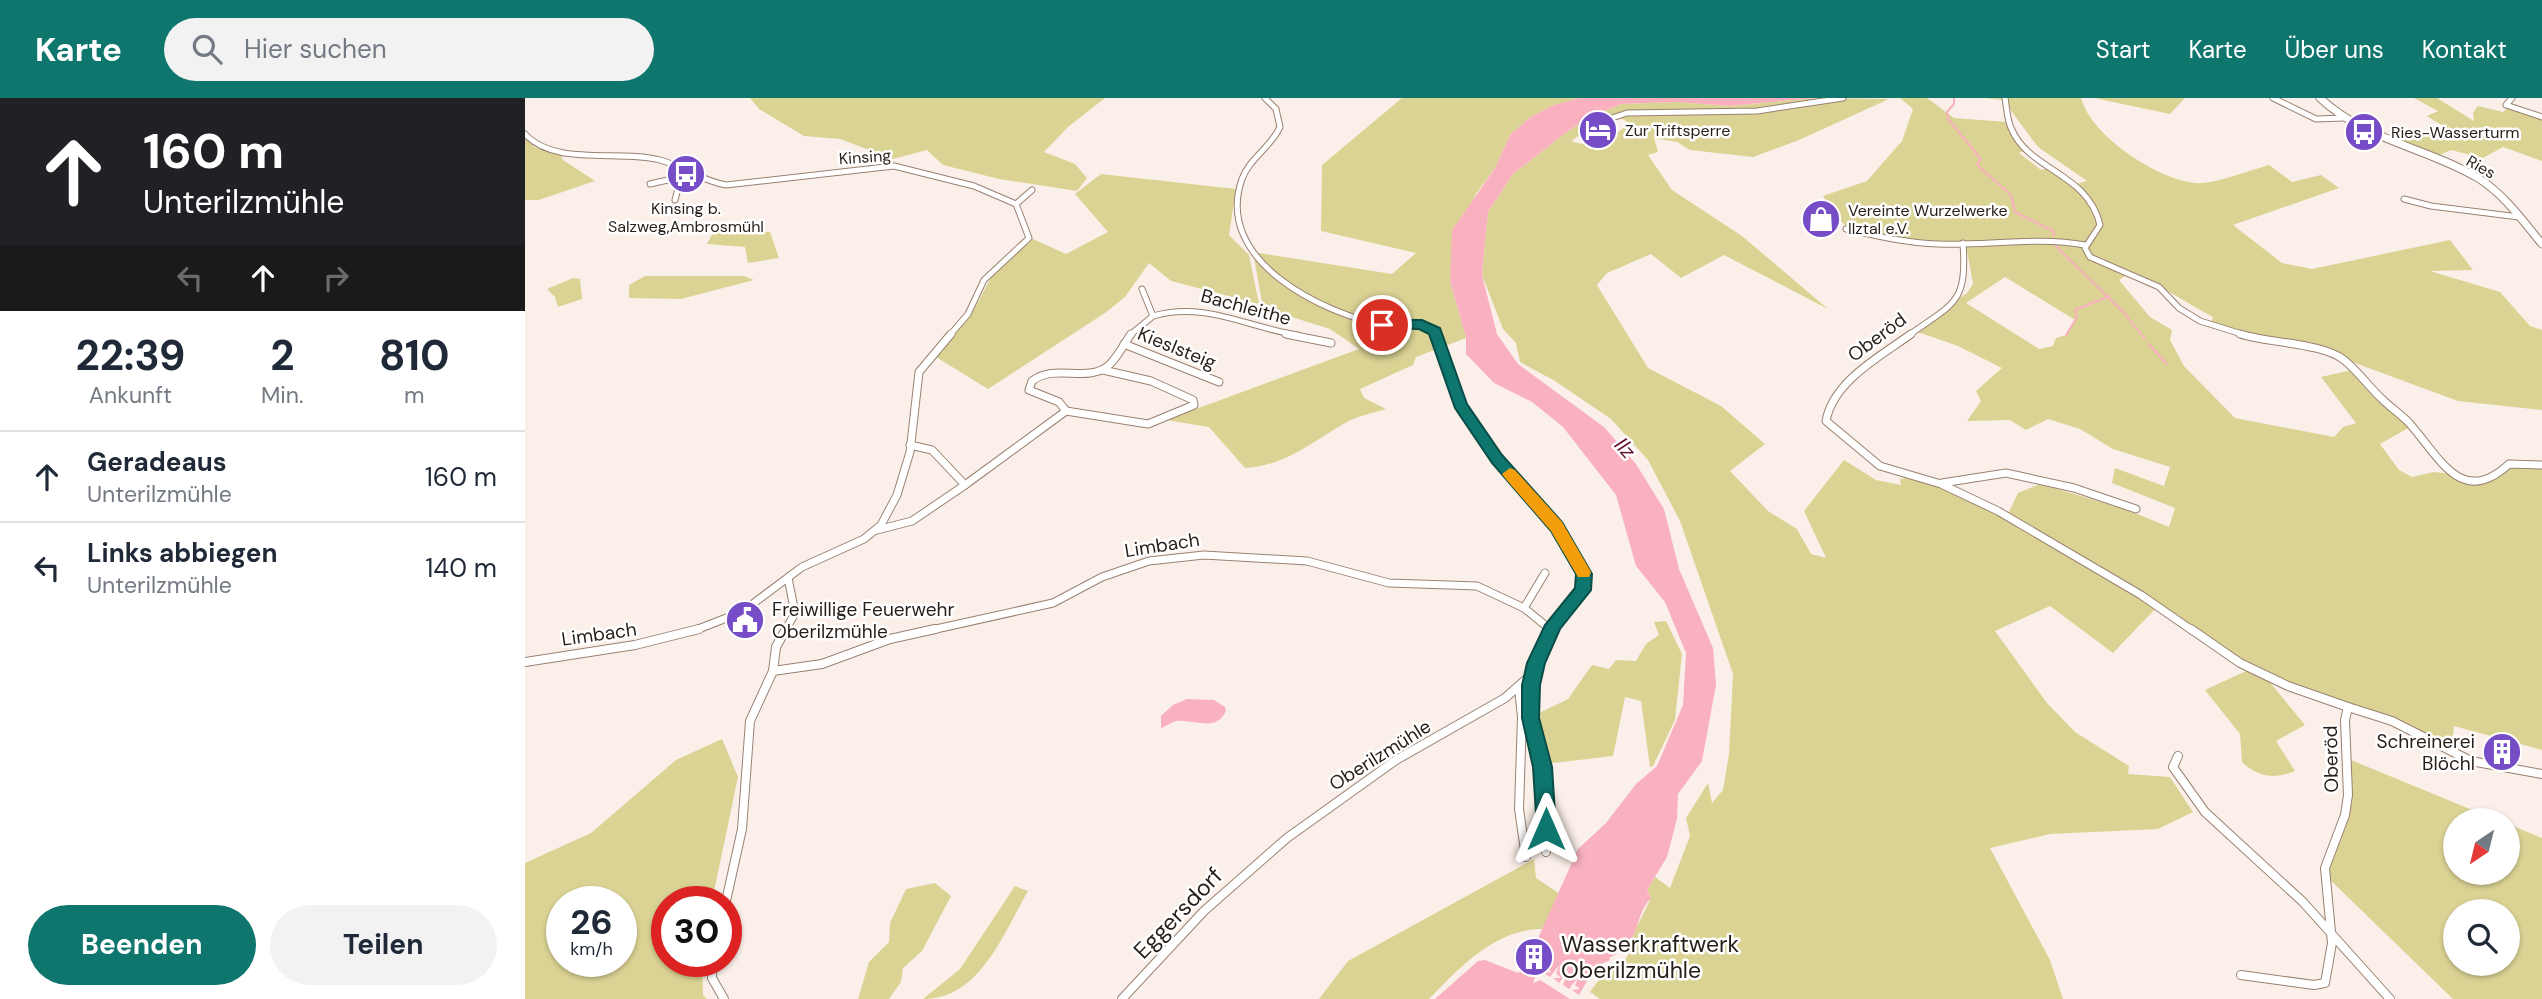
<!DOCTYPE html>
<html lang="de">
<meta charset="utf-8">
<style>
body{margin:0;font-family:"DM Sans",sans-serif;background:#f2f2f3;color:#1f2937;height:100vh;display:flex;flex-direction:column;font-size:26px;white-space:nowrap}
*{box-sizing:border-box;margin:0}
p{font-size:23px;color:#747a83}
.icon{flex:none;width:38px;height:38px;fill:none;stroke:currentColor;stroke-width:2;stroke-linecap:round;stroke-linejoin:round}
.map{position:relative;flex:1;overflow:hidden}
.side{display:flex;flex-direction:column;background:#fff;width:525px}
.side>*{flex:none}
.hud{background:#202124;color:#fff;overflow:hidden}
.needle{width:46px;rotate:215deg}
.fabs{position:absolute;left:1918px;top:710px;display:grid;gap:14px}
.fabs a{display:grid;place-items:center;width:77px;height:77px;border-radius:50%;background:#fff;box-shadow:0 2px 5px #0004;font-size:35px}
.speed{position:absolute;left:21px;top:788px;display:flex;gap:14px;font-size:35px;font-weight:700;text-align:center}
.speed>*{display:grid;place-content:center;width:91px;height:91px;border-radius:50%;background:#fff;box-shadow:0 2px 5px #0004;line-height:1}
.speed small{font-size:18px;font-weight:400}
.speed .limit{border:10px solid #d22;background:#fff;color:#111}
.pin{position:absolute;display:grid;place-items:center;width:60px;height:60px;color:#fff;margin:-30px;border:4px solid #fff;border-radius:50%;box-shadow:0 2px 7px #0007}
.me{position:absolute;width:77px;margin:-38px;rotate:0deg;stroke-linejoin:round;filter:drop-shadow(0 0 5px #0008)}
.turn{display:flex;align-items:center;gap:24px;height:147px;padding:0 28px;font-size:32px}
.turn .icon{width:91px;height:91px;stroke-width:2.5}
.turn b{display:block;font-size:49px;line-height:60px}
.lanes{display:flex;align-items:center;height:66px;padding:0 28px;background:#0003;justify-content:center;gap:35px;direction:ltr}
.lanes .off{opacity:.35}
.eta{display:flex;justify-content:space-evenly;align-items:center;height:119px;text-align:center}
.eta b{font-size:42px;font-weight:700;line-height:49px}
.action{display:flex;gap:14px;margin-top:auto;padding:14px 28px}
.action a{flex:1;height:80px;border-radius:42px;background:#0f766e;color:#fff;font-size:28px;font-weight:700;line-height:80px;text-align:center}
.action a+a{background:#f2f2f3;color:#1f2937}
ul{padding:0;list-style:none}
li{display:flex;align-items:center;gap:21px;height:91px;padding:0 28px;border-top:2px solid #e0e1e3}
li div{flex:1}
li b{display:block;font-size:26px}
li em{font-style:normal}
header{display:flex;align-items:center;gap:42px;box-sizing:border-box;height:98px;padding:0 35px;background:#0f766e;color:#fff}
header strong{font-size:33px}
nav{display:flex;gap:38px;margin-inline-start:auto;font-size:24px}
.search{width:490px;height:63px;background:#f2f2f3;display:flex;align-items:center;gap:18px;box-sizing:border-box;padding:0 24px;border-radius:38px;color:#747a83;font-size:26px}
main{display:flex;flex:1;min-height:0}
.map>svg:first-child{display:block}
.green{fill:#dbd394;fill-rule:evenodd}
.water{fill:#f9b1bf}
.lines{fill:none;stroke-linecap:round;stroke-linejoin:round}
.stream{stroke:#f9b1bf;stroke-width:2}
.river{stroke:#f9b1bf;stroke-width:12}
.minor-far2-casing{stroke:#998171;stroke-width:7}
.minor-far1-casing{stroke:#998171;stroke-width:9}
.minor-casing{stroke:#998171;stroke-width:10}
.tertiary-casing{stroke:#998171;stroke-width:9}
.minor-far2{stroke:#fff;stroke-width:5}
.minor-far1{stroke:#fff;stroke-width:7}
.minor{stroke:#fff;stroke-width:8}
.tertiary{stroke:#fff;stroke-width:7}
.route{fill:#0f766e;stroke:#0a4d48;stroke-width:2}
.slow{fill:#f59e0b}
.labels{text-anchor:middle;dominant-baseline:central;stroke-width:5;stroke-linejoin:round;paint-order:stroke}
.far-poi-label{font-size:16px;fill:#281e18;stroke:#fff;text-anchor:start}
.far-street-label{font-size:16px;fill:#281e18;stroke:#fff}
.street-label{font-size:19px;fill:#281e18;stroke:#fff}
.poi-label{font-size:19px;fill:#281e18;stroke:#fff;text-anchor:start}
.water-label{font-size:21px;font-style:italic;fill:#63112d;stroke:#fff}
.near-street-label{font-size:23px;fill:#281e18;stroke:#fff}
.near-poi-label{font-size:23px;fill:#281e18;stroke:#fff;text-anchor:start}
</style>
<header>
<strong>Karte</strong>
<div class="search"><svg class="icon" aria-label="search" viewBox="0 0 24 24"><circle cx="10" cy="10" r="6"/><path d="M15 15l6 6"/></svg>Hier suchen</div>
<nav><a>Start</a><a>Karte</a><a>Über uns</a><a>Kontakt</a></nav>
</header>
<main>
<section class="side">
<div class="hud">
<div class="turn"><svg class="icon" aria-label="ahead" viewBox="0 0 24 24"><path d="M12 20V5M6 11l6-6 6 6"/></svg><div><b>160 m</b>Unterilzmühle</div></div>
<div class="lanes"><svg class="icon off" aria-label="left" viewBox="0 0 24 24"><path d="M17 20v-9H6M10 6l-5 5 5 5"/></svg><svg class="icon" aria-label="ahead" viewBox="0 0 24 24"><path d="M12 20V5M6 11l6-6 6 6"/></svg><svg class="icon off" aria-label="right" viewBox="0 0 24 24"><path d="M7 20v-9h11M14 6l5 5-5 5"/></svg></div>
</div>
<div class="eta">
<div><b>22:39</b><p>Ankunft</p></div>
<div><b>2</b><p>Min.</p></div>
<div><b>810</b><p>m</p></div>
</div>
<ul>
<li><svg class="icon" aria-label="ahead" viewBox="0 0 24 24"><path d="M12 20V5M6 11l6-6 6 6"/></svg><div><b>Geradeaus</b><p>Unterilzmühle</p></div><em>160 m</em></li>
<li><svg class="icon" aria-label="left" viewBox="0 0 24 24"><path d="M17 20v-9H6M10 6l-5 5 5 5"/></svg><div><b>Links abbiegen</b><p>Unterilzmühle</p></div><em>140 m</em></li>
</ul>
<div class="action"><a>Beenden</a><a>Teilen</a></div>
</section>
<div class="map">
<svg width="2017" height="901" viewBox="0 0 2017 901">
<rect width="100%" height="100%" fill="#fbf0e9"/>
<g class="green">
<polygon points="225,0 580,0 543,29 519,54 550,66 562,80 552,93 474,81 418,67 402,52 368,61 315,41 279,38 234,11"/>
<path d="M877,0H1055L1029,7L1004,20L985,37L970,70L950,97L925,183L941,240L891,259L888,267L835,291L839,300L861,311C848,315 832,318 820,325C787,344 760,368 720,370L684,329L641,322L834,251L805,231L738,210L728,154L867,176L891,155L796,133L797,67Z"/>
<path d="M1291,0L1364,1L1274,42L1228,59L1165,52L1152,44L1129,40L1133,54L1123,57L1147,92L1217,138L1303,211L1199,157L1156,180L1126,156L1082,175L1072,187L1123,270L1196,308L1240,346L1205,373L1243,413L1272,431L1286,456L1301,460L1279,413L1319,362L1351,382L1376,387L1375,381L1380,380L1416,386L1482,418L1493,395L1515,386L1600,411L1644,429L1650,410L1587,385L1590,370L1639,388L1645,369L1588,351L1555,331L1523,321L1501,332L1485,322L1442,323L1456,303L1451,293L1477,270L1433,248L1387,232L1442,195L1448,186L1441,147L1448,143C1427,147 1342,141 1325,131C1313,123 1305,110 1298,98L1342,83L1377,43L1388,11L1375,0H1402L1429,20L1482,24L1504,51L1494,55L1516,72L1527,69L1550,86L1562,83L1513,49L1478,2L1460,0H1556C1566,38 1632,81 1670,85C1687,87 1726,72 1744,67L1767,84L1796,77L1814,90L1708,127L1757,165L1787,171L1925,142L1948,172L1905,173L1975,194L2005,228L2017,232V312L1933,303L1811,258L1685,227L1688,219C1660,204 1635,187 1606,174L1594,182L1625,219L1647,232L1645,242L1659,268L1710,320L1809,339L1818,329L1831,325L1796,279L1831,271L1887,328L1855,346L1874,372L1887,379L1909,374L1927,376L1950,386L1981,369L2017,371V652L1929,628L1926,652L1873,623L1745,580L1633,508L1588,555L1525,508L1470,533L1522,605L1550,634L1604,668L1603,676L1645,679L1668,714L1633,731L1525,736L1465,750L1525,862L1538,901H1075L1065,894L1080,873L1101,860L1112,842L1103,847L1126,800L1122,792L1130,779L1145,790L1165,738L1161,720L1183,685L1187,705L1198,692L1204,656L1208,576L1155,423L1123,362L1086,321L1030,283L995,264L991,245L978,231L957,177L963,114L988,76L1043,33L1068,18L1096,6L1151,4L1204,8ZM1087,16L1105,25C1088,39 1068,52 1046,43ZM1480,179L1550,222L1541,237L1531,240L1528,248L1514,251L1441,205Z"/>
<polygon points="1569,0 1660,0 1645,16"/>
<polygon points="1889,0 1912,0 1949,23 1948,15 1953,8 1978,14 1983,10 2017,21 2017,63 1978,49 1958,60 1926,52 1907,60 1866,42 1883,31 1896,38 1921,30 1902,18 1913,13"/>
<polygon points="0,38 9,49 35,55 38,62 70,83 14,102 0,102"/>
<polygon points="576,76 711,91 704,137 724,157 734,206 646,183 624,165 600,199 580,215 463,291 411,259 446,217 468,176 508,141 541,156 583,134 550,96"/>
<polygon points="228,127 232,133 245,134 254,160 223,165 220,149 182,146 189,133"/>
<polygon points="120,178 219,178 229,182 156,201 104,200 104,187"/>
<polygon points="48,180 55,181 57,201 33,209 30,199 22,191"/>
<polygon points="1141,523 1157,556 1150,622 1128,668 1125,669 1116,603 1100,599 1088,658 1020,666 1008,618 1043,601 1067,567 1084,571 1091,562 1111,563 1121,546 1134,537 1129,524"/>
<path d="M1723,572L1743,582L1780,627L1751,643L1770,673C1750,681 1734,680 1717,664L1715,636L1680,592Z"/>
<path d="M197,641L213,679L187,803H142V863H177L178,897L182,901H0V765L66,735L151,662ZM37,803H96V863H37Z"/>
<path d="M1826,662L1974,723H1930V775H1983V726L2017,740V901H1928L1800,777L1817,724ZM1930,814H1983V866H1930Z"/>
<path d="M1009,761L1011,780L1035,796L1018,831C971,830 934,870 904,901H794L823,863Z"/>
<polygon points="410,785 426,798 397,853 378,870 376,884 364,901 333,901 344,864 364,844 365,825 381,791"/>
<path d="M490,788L503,793C478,836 455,901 398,901L435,871Z"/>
</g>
<g class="water">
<path d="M1055,0H1291L1204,8L1151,4L1096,6L1068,18L1043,33L988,76L963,114L957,177L972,236L993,266L1079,329L1111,366L1139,411L1154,471L1188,550L1191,587L1177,663L1153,696L1152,721L1142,759L1122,792L1126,800C1106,822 1120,841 1084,860L1085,862L1070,869L1054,897L1047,892L1055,891L1050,887L1054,878L1044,891L1038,887L1044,871L1034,885L1028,880H1036L1031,875L1035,866L1025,879L1019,875L1026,874L1022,870L1028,858L1011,850L1014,838L1053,751L1081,725L1111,686L1132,668L1158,607L1161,555L1140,504L1111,468L1091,397L1038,329L1007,304L969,285L941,256V240L925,183L927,132L970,70L985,37L1004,20L1029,7Z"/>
<path d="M662,601L689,602L700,609L701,613C690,635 670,621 652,623C646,624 642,628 636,630V618L648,607Z"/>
<polygon points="960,862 993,875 1001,867 1012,874 1008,885 1015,882 1045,901 910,901 953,863"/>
</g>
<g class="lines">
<g class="stream">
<polyline points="1429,0 1429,6 1422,14 1423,21 1456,61 1452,67 1486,97 1490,114 1528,133 1529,138"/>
<polyline points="1530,147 1600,216 1620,241"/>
<polyline points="1541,237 1552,219 1550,212 1584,198"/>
<polyline points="1624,246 1642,266"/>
</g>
<polyline class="river" points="1008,901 999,884 1005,869 1026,844"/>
<g class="minor-far2-casing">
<g id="minor-far2">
<path d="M740,0L751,11L755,29C746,49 724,61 717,81C688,163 798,216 862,228C879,231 893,223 909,232L912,237"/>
<path d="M1480,0C1482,11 1482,23 1487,32C1505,73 1563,75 1575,127L1560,150L1565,159L1634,189L1654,210L1675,223L1720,237"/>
<polyline points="1748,0 1791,21 1819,20"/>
<polyline points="1987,0 1981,7 2017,19"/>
<polyline points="1063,28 1102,15 1232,13 1318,0"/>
<path d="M0,36C30,69 95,51 135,62C158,68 177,83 201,87L369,68L449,88L491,106L504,140L459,182L443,216L425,237"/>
<polyline points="125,86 156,79"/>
<polyline points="1879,101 1906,108 1994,119"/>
<polyline points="150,102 158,71"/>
<polyline points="491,106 507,92"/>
<path d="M1321,131C1352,138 1381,145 1413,146C1462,148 1512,138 1560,147"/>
<path d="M628,218C679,203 722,229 772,237"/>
<polyline points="605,237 628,218 617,191"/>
<path d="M1384,237C1430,204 1442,206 1438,145"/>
</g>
</g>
<g class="minor-far1-casing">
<g id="minor-far1">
<polyline points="761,236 806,245"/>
<polyline points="911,236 935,307 972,361 1031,428 1059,476 1058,492 1025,533"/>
<path d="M1386,236C1356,258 1308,283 1301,323L1355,368L1416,386L1473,413L1616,497L1668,533"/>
<path d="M1715,236C1743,245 1798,245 1819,262C1833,273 1844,289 1857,301C1866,310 1877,317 1885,326C1915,360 1937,410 1984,366L2017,367"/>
<polyline points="599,246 694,284"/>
<polyline points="541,313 623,326 669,307 668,302 626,283 578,272"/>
<polyline points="1417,385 1481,375 1549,390 1611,411"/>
<path d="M440,387L541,313L534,304L504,292L507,283C530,265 561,285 583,268C593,259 599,246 606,236"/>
<polyline points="352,432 387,423 440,387 407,352 385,347"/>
<polyline points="999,510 1020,475"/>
<polyline points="168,533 217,514 277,469 339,441 356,427 372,397 385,354 394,274 426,236"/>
<polyline points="260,533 270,515 263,480"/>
<polyline points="402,533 528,505 577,479 624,463 679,457 782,463 864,485 952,488 999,510 1026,532"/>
</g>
</g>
<g class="minor-casing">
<g id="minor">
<polyline points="261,531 251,549 248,573 297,566 365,541 410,531"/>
<polyline points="1666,531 1715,565 1763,588 1823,609 1820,622 1823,697 1820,717 1800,770 1807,845 1800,885 1789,887 1716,877"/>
<polyline points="0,564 110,547 174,531"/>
<polyline points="994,590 997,619 994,711 1001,759"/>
<polyline points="1823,609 1867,623 1946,663 2017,676"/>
<polyline points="1653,658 1648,669 1680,714 1778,804 1865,901"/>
<polyline points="1021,754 1022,705 1006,620 1006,587 1011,565 1026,531"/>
<polyline points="201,803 217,731 225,623 248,573"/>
<polyline points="187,863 187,880 199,901"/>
<polyline points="597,901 679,813 762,740 871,662 980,600 1007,576"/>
</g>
</g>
<g class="tertiary-casing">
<path id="tertiary" d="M1795,0C1841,43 1901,49 1953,80C1979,96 1998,123 2017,146"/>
</g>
<use href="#minor-far2" class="minor-far2"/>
<use href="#minor-far1" class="minor-far1"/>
<use href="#minor" class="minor"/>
<use href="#tertiary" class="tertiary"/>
</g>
<polygon class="route" points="857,222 897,222 915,230 942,306 977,357 1037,424 1067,476 1066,492 1035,531 1020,565 1015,587 1014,620 1027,669 1031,731 1028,738 1021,740 1015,738 1012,731 1008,669 997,620 997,587 1002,565 1020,527 1050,490 1051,476 1026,433 967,365 930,310 904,236 894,231 852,230 850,227"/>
<polygon class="slow" points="985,370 990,372 1037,424 1066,474 1064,479 1053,479 1026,433 980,380 977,376"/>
<defs>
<g id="hotel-disc" transform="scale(2.0125)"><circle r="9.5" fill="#764dc6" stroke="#fff"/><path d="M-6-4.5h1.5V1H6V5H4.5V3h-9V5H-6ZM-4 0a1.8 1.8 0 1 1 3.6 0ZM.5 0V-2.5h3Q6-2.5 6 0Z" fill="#fff"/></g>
<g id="bus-disc" transform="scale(2.0125)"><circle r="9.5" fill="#764dc6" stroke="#fff"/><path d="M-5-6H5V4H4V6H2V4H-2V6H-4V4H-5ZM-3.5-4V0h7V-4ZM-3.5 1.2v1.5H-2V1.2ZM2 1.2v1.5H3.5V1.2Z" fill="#fff"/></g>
<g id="shop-disc" transform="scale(2.0125)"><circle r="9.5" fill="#764dc6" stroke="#fff"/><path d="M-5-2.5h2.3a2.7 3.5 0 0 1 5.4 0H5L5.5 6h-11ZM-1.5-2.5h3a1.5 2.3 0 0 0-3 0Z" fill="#fff"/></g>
<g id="civic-disc" transform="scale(2.0125)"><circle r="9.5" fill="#764dc6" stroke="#fff"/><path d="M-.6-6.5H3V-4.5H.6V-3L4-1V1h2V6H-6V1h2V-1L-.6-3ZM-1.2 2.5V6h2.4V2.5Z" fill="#fff"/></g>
<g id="building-disc" transform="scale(2.0125)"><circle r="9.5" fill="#764dc6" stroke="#fff"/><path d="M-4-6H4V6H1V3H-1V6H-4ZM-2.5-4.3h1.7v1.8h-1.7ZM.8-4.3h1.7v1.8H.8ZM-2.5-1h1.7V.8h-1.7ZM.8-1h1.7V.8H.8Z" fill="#fff"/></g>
</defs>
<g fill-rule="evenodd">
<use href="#hotel-disc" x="1073" y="32"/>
<use href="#bus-disc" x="1839" y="34"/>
<use href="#bus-disc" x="161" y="76"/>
<use href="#shop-disc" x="1296" y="121"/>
<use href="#civic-disc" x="220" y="522"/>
<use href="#building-disc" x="1977" y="654"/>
<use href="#building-disc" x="1009" y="859"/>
</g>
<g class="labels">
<g class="far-poi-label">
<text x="1100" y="32">Zur Triftsperre</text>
<text x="1866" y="34">Ries-Wasserturm</text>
<text x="161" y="110" text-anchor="middle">Kinsing b.<tspan x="161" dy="18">Salzweg,Ambrosmühl</tspan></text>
<text x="1323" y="112">Vereinte Wurzelwerke<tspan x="1323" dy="18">Ilztal e.V.</tspan></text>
</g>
<g class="far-street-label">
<text transform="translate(340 59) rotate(-4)">Kinsing</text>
<text transform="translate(1956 69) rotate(30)">Ries</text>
</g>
<g class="street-label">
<text transform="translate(721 209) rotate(15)">Bachleithe</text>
<text transform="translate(1352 239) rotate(-37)">Oberöd</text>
<text transform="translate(652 250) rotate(22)">Kieslsteig</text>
<text transform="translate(637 447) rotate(-9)">Limbach</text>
<text transform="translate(74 536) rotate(-8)">Limbach</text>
<text transform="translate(855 657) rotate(-32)">Oberilzmühle</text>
<text transform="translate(1806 661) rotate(-91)">Oberöd</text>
</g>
<g class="poi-label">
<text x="247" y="511">Freiwillige Feuerwehr<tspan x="247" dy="22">Oberilzmühle</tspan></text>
<text x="1950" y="643" text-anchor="end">Schreinerei<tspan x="1950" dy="22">Blöchl</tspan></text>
</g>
<g class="water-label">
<text transform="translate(1100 350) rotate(47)">Ilz</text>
</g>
<g class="near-street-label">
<text transform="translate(653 815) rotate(-46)">Eggersdorf</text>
</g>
<g class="near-poi-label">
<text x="1036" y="846">Wasserkraftwerk<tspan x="1036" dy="26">Oberilzmühle</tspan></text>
</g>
</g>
</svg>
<div class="fabs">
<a><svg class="needle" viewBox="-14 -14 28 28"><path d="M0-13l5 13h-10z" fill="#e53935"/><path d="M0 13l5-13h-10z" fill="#747a83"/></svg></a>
<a><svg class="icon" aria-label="search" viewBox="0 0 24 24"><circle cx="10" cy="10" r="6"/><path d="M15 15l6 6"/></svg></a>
</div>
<div class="speed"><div>26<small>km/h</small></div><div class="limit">30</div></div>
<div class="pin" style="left:857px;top:227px;background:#d93025"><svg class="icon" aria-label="arrive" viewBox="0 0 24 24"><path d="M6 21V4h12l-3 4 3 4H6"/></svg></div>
<svg class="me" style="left:1021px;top:731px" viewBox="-20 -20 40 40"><path d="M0-17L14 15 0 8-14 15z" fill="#0f766e" stroke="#fff" stroke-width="4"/></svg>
</div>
</main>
